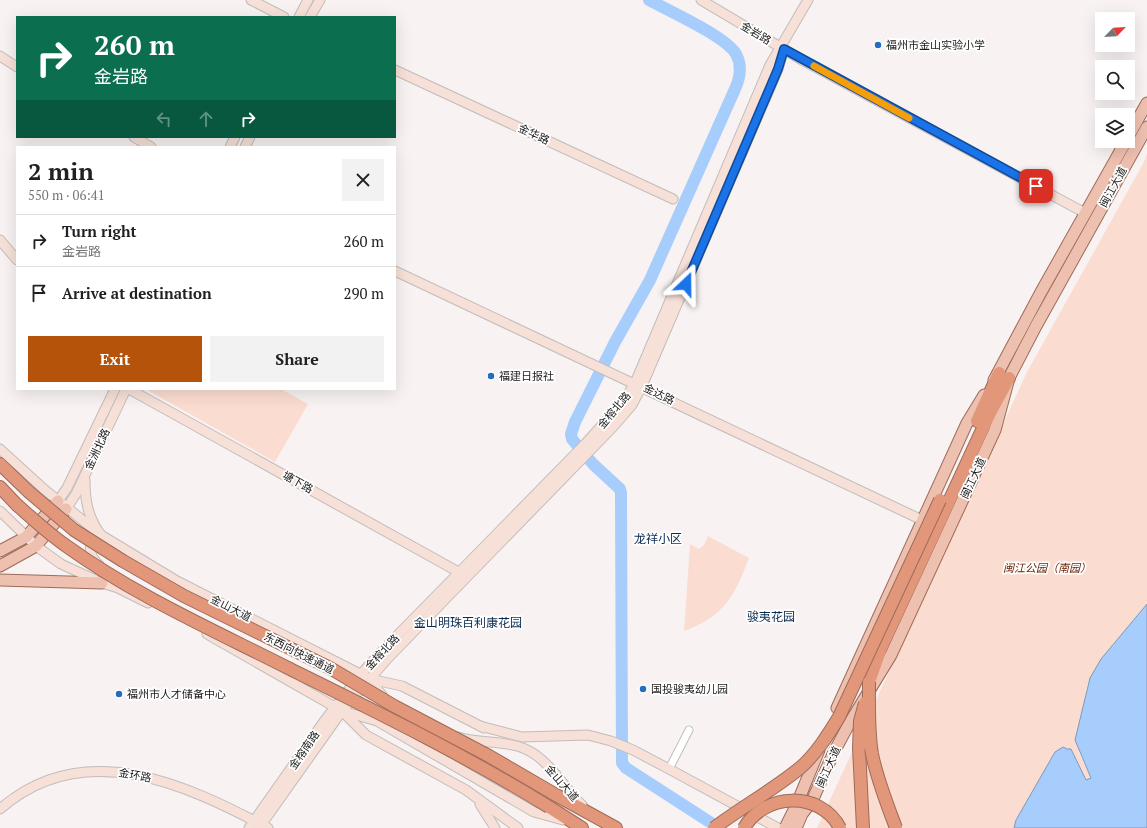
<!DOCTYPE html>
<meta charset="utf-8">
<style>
body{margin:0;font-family:"PT Serif","Noto Sans SC",serif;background:#f2f2f2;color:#202124;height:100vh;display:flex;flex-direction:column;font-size:15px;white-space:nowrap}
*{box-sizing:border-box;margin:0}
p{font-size:13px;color:#757577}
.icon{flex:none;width:22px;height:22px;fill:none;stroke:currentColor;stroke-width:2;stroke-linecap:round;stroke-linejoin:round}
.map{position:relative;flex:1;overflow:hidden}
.side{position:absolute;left:16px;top:146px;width:380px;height:244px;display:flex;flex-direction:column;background:#fff;border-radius:0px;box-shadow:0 4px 16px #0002}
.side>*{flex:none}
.hud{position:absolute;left:16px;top:16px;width:380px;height:122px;border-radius:0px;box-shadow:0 4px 16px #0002;background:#0b6e4f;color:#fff;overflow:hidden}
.needle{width:26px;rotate:65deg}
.fabs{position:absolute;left:1095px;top:12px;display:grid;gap:8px}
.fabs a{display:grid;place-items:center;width:40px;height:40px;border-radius:0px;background:#fff;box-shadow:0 4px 16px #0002;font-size:20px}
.pin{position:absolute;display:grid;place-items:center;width:34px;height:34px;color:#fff;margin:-17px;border-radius:8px;box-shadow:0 2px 6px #0006}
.me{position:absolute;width:44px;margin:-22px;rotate:23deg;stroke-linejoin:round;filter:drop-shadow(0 0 3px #0008)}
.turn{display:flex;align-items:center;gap:14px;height:84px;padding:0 12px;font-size:18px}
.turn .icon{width:52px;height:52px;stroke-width:2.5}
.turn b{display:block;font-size:28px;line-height:34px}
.lanes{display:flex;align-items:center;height:38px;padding:0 12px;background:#0003;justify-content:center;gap:20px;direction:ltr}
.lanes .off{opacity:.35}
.round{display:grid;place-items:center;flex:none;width:42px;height:42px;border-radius:0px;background:#f2f2f2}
.headline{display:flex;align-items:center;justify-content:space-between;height:68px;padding:0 12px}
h1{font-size:24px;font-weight:600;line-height:30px}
.button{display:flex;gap:8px;margin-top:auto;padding:8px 12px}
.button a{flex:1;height:46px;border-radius:0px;background:#b45309;color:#fff;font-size:16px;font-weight:600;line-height:46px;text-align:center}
.button a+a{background:#f2f2f2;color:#202124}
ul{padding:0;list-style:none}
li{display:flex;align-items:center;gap:12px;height:52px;padding:0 12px;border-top:1px solid #e0e0e0}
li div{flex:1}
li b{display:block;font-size:15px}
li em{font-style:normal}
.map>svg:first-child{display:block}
.green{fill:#fbdcd0}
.water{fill:#a7cdfc;stroke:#7e98b8}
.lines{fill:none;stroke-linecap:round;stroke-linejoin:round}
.river{stroke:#a7cdfc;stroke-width:12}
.street-casing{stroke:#c1bdbb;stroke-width:9}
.secondary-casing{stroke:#c1bdbb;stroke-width:11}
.primary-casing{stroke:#9d6b59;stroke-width:13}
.highway-casing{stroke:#9d6b59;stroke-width:14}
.street{stroke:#fff;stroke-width:7}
.secondary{stroke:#f6e0d7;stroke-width:9}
.primary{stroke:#eec0af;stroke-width:11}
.highway{stroke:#e2967a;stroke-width:12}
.highway-bridge-casing{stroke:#9d6b59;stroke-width:14;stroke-linecap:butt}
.highway-bridge{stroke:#e2967a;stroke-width:12}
.route-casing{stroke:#114b97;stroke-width:10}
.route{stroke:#1a73e8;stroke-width:7}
.slow{stroke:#f59e0b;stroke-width:7}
.poi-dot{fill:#266dbe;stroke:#fff;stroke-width:1.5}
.labels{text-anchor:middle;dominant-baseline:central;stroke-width:3.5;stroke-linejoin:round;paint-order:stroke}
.street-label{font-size:11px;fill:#1d1b1b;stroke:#fff}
.poi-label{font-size:11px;fill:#1d1b1b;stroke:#fff;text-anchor:start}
.park-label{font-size:11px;font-style:italic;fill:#69270a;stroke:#fff}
.neighbourhood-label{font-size:12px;fill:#0a2c53;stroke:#fff}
</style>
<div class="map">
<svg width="1147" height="828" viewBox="0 0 1147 828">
<rect width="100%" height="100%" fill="#f8f3f2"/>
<g class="green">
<path d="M1147,153V604L1101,659L1090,678L1086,690L1079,753L1091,778L1086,780L1071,749C1055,769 1020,805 1014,828H817L1027,372L1144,162Z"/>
<polygon points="150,389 281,389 308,404 275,462 149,391"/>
<path d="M708,536L749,558C735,595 724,617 684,631L690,544L699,549L704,545Z"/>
</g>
<polygon class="water" points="1147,604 1147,828 1014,828 1016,820 1055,752 1063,747 1067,749 1071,749 1086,780 1091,778 1075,740 1090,678 1101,659"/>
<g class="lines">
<path class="river" d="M649,0C669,11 725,36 736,54C742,65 740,78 735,89L650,280L615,342L575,422L571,434L572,439L593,464L620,489L621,493L622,763L626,768L719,828"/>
<g class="street-casing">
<polyline id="street" points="669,769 689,730"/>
</g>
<g class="secondary-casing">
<g id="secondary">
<polyline points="251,0 284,17"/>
<polyline points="701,0 802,60 1085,213"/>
<polyline points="299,17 308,0"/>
<polyline points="310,17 320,0"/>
<polyline points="0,56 17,67"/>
<polyline points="395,70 673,199"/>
<polyline points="134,137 151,147"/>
<polyline points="230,147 235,137"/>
<polyline points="245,147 250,137"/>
<polyline points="0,240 17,260"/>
<polyline points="395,271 922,520"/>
<polyline points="129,389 464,575"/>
<polyline points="0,449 45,490 101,535 177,581 370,679 384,698"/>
<path d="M85,480C85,501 88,518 101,535C86,544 88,554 99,565"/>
<polyline points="58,501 67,488 115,389"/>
<polyline points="66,509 76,494 126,389"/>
<polyline points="0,511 36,546 61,564 102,583 118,588 148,603"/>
<polyline points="207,634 342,711 377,721 534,812 563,820"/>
<polyline points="370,679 402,686 484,728"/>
<polyline points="343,712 366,735 466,790 518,828"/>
<polyline points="480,726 522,737 588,735 611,741 633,750 669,769 778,828"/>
<path d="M458,737C477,743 498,741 517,746C547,754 561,785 582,805"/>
<polyline points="480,804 495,828"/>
<path d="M0,809C83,736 185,784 268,828"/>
<polyline points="249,828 325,720 361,674 381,652 586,443 623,402 635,383 770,65 808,0"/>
<polyline points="259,828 342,711 388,658 612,428 632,405 642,386 778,69 784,49"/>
</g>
</g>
<g class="primary-casing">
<g id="primary">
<polyline points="1128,137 1147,103"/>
<polyline points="994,380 1041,292 1126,141"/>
<polyline points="0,551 26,537 58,501"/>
<polyline points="0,566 36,546 66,509"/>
<polyline points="0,580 102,583"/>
<polyline points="837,708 967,423 984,395"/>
<polyline points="785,828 796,806 819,750"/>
<polyline points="796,828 802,814 812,801 834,752 849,724 891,655 995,430 1009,378 1036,326 1147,127"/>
</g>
</g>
<g class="highway-casing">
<g id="highway">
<polyline points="977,421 999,373"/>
<polyline points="0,464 29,492"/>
<polyline points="0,487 17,505"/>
<polyline points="869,682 881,648 990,413 1009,378"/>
<polyline points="859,748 863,828"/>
<polyline points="556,795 616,828"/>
<polyline points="549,807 582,828"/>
</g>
</g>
<use href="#street" class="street"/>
<use href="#secondary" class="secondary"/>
<use href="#primary" class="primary"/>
<use href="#highway" class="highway"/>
<g class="highway-bridge-casing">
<g id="highway-bridge">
<polyline points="29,492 74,530 123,561 184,596 330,668 394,706 489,756 556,795"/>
<path d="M17,505C33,519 48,533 65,545C134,595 213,630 288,668C377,712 465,755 549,807"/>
<path d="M869,682C869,706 868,730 872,754C877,779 887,804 896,828"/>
<polyline points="859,748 860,721 865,703"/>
<path d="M714,828C742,807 773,790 800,768C816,754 828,735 839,717L940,500"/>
<path d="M744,828C764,793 820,790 840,828"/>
</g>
</g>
<use href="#highway-bridge" class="highway-bridge"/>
</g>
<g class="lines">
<g class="route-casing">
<polyline id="route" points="686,284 778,69 784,49 1036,186"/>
</g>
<use href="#route" class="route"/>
<polyline class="slow" points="814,66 909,118"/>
</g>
<g class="poi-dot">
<circle cx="878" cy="45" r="4"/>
<circle cx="491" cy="376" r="4"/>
<circle cx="643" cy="689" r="4"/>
<circle cx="119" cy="694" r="4"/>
</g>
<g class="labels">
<g class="street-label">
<text transform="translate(756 33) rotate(31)">金岩路</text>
<text transform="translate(534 134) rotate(25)">金华路</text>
<text transform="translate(1113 187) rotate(-61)">闽江大道</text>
<text transform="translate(659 394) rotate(26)">金达路</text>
<text transform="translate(614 410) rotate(-50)">金榕北路</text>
<text transform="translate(97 449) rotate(-65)">金洲北路</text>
<text transform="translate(973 478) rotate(-65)">闽江大道</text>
<text transform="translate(298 482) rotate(29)">塘下路</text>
<text transform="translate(231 608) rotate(27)">金山大道</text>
<text transform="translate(382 652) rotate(-47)">金榕北路</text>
<text transform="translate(299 653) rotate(27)">东西向快速通道</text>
<text transform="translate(304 750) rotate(-55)">金榕南路</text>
<text transform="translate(828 767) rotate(-66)">闽江大道</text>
<text transform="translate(135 775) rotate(10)">金环路</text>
<text transform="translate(562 783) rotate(49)">金山大道</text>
</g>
<g class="poi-label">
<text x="886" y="45">福州市金山实验小学</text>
<text x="499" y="376">福建日报社</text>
<text x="651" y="689">国投骏夷幼儿园</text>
<text x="127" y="694">福州市人才储备中心</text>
</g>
<g class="park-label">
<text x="1047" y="568">闽江公园（南园）</text>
</g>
<g class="neighbourhood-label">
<text x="658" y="538">龙祥小区</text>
<text x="771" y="616">骏夷花园</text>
<text x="468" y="622">金山明珠百利康花园</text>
</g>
</g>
</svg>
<div class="fabs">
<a><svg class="needle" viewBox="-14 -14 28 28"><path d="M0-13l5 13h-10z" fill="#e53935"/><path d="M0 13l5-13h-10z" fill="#757577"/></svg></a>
<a><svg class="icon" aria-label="search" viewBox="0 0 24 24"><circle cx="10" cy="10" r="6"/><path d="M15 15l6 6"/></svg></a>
<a><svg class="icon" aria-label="layers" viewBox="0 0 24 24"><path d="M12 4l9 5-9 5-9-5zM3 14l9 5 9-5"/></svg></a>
</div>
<div class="pin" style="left:1036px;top:186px;background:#d93025"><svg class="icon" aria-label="arrive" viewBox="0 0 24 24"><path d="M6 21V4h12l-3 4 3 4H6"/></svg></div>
<svg class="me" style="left:686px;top:284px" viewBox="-20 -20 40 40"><path d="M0-17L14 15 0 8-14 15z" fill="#1a73e8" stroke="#fff" stroke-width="4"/></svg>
<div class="hud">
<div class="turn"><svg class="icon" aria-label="right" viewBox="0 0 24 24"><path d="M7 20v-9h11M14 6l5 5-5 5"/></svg><div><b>260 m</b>金岩路</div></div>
<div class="lanes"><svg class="icon off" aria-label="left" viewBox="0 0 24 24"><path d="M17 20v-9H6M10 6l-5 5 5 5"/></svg><svg class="icon off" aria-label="ahead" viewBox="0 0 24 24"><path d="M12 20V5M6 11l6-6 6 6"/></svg><svg class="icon" aria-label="right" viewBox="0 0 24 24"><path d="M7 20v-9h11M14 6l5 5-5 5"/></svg></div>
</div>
<section class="side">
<div class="headline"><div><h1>2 min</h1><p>550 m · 06:41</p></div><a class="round"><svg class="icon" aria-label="close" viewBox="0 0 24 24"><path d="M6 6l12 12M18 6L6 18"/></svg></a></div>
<ul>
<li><svg class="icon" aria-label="right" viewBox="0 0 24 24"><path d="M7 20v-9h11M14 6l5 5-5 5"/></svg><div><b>Turn right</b><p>金岩路</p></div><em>260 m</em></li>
<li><svg class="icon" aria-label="arrive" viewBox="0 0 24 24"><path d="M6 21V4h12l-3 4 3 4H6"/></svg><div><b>Arrive at destination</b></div><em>290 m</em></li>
</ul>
<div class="button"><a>Exit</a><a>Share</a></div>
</section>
</div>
